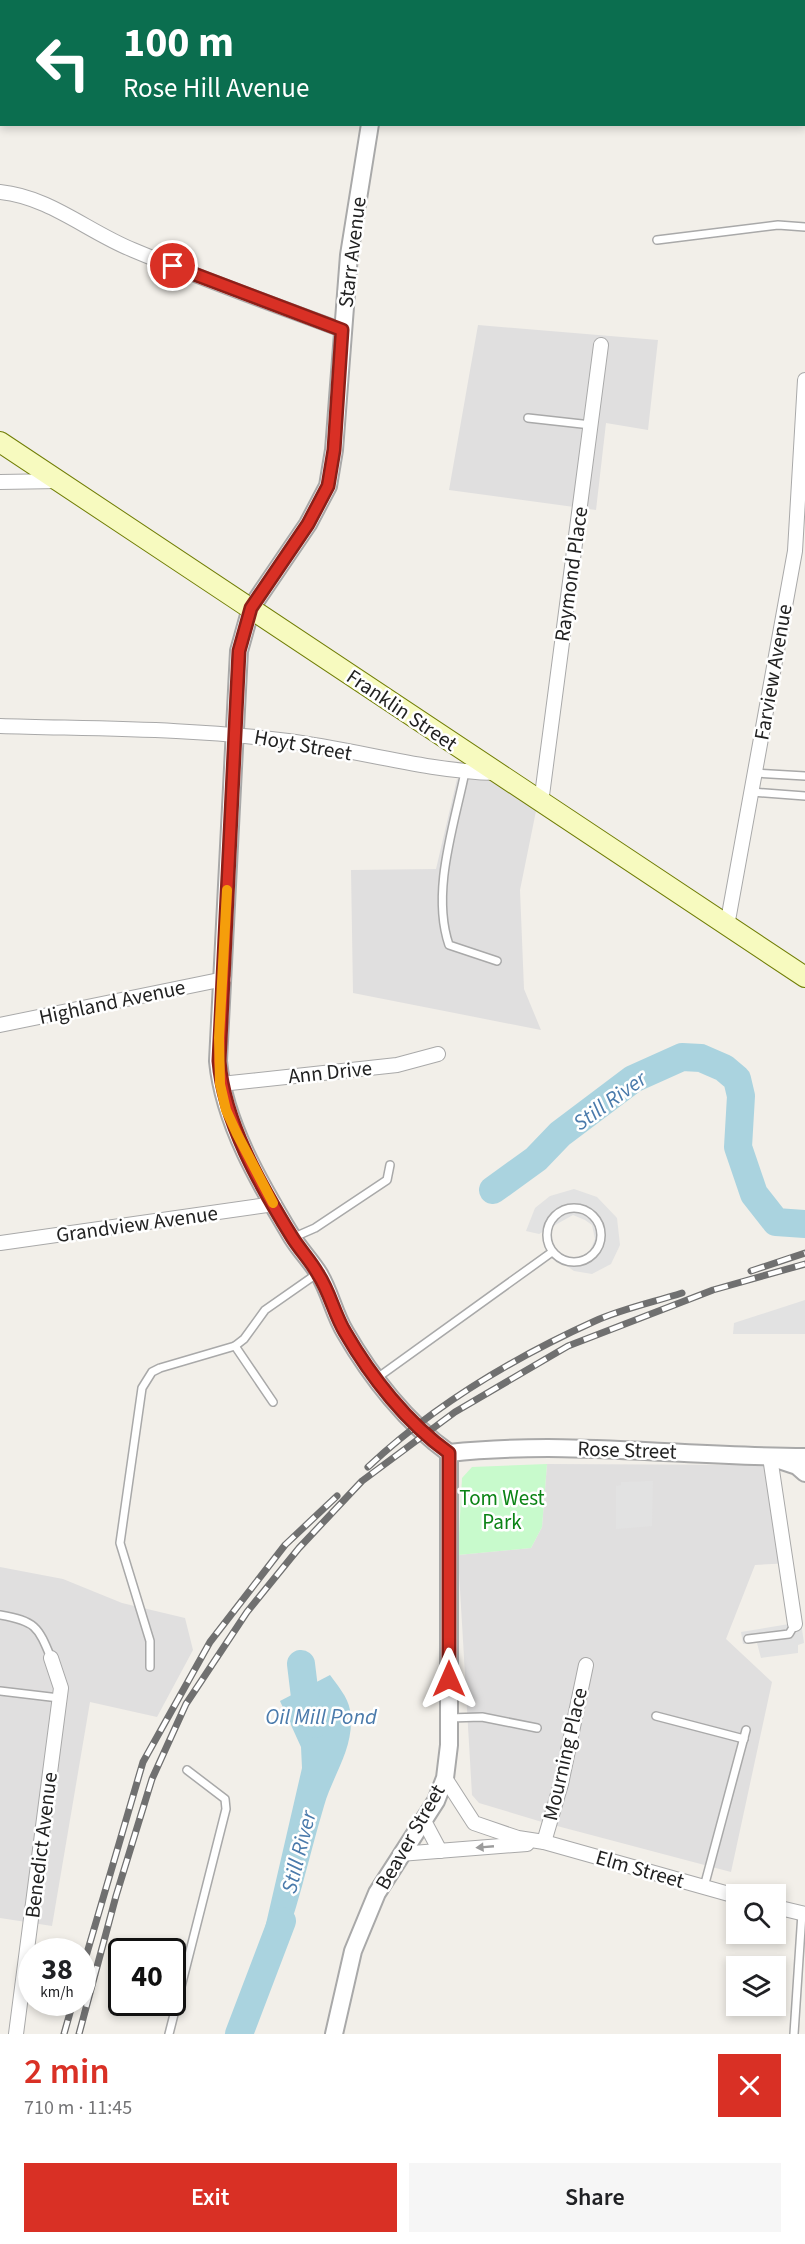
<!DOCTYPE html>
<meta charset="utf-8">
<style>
body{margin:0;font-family:"Source Sans 3",sans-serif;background:#f6f6f6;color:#202124;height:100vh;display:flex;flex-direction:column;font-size:22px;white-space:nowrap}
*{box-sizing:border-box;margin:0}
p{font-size:20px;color:#757577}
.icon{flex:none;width:33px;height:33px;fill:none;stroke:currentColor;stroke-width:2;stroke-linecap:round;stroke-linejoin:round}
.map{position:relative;height:2034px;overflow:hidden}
.sheet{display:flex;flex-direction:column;background:#fff;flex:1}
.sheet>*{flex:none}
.guide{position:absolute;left:0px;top:0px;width:806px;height:126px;box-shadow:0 3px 9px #0003;background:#0b6e4f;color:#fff;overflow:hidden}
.buttons{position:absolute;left:726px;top:1884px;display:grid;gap:12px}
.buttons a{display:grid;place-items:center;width:60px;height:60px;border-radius:0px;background:#fff;box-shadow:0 3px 9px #0003;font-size:30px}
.speed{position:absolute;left:18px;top:1938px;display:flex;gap:12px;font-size:30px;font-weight:700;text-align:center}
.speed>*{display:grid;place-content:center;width:78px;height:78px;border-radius:50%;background:#fff;box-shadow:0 3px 9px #0003;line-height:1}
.speed small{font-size:15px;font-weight:400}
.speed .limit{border:3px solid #111;border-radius:9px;background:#fff;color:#111}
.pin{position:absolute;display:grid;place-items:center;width:51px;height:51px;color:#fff;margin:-26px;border:3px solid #fff;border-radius:50%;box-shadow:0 2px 6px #0007}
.me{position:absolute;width:66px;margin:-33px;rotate:0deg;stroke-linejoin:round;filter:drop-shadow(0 0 4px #0008)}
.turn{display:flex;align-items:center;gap:21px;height:126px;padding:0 24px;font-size:27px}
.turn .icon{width:78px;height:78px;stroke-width:2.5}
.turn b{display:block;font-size:42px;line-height:51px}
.round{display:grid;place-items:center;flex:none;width:63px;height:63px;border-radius:0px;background:#f6f6f6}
.summary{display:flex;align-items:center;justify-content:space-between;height:102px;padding:0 24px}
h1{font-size:36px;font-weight:600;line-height:45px;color:#d93025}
.button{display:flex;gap:12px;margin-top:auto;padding:12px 24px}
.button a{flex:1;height:69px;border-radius:0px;background:#d93025;color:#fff;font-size:24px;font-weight:600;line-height:69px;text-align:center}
.button a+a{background:#f6f6f6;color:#202124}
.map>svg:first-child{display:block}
.residential{fill:#e0dfdf}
.park{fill:#c8facc}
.parking{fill:#e2e2e2}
.water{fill:#aad3df}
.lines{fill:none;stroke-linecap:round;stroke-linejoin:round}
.river{stroke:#aad3df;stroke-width:28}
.service-casing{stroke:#a9a9a9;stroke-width:10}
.minor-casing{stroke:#a9a9a9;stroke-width:16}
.tertiary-casing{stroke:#a9a9a9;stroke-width:20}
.secondary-casing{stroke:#707d05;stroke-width:22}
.motorway-casing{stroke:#dc2a67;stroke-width:28}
.service{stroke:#fff;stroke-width:7}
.minor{stroke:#fff;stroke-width:14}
.tertiary{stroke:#fff;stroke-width:16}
.secondary{stroke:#f7fabf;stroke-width:20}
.motorway{stroke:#e892a2;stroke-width:26}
.rail-casing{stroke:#707070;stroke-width:7}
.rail{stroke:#fff;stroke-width:4.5;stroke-dasharray:14;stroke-linecap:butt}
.motorway-bridge-casing{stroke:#dc2a67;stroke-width:28;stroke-linecap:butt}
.motorway-bridge{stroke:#e892a2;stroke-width:26}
.oneway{fill:#9c9c9c}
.route-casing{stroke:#8d1f18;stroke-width:15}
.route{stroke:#d93025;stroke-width:10}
.slow{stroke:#f59e0b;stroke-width:10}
.labels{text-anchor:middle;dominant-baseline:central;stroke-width:5;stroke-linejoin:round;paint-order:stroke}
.street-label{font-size:21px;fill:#222;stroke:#fff}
.park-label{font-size:21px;fill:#0c8416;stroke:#fff}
.water-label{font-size:22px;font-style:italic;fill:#4a7aab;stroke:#fff}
</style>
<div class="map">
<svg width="805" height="2034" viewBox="0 0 805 2034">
<rect width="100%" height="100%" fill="#f2efe9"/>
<g class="residential">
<polygon points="478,325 658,340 648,430 606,423 596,510 449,490"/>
<polygon points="457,779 489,779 536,811 520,890 524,989 541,1030 353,993 351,870 436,869"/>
<polygon points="547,1464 777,1465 792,1563 755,1565 726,1639 772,1682 731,1872 542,1822 479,1803 472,1795 458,1555 531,1548 542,1527"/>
<polygon points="0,1567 63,1579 122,1603 185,1618 193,1650 157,1717 90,1702 52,1926 0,1918"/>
</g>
<polygon class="park" points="547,1464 542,1527 531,1548 458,1555 462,1478 472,1467"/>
<g class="parking">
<polygon points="574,1189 597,1197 617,1218 620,1245 611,1264 592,1274 574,1271 563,1263 589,1253 595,1239 592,1225 585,1220 573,1215 539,1234 526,1231 535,1208 550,1196"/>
<polygon points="805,1300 805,1334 733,1334 734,1323"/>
<polygon points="653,1481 652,1526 616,1529 616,1486 621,1485 621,1482"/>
<polygon points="801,1622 804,1643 798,1645 798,1653 761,1658 757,1643 743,1644 741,1632"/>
</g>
<path class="water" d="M330,1675C337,1685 348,1697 350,1710C356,1746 333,1774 324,1806C308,1859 297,1915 275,1967L262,1941L302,1768L301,1747L280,1701Z"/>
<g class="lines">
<g class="river">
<polyline points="493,1190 536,1159 560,1134 633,1079 682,1057 701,1058 724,1068 737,1079 741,1096 738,1147 754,1194 776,1222 805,1224"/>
<polyline points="301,1664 305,1697 315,1724"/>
<polyline points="239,2034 282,1921"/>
</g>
<g class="service-casing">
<g id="service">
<polyline points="804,18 805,18"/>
<polyline points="657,240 778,225 805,227"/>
<polyline points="528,418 591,425"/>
<path d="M465,772C454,826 431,892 449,945L497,961"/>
<polyline points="755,773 805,776"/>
<polyline points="752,792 805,796"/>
<circle cx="574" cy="1235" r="27"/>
<polyline points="292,1238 315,1228 387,1180 390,1165"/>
<polyline points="235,1346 273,1402"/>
<polyline points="377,1378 552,1252"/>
<path d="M0,1615C35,1621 38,1626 51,1658"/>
<polyline points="748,1639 789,1634 795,1624"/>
<polyline points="150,1667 150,1641 120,1543 142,1388 152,1372 160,1368 235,1346 244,1339 265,1310 318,1273"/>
<polyline points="0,1691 59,1698"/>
<polyline points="656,1716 744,1739"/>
<polyline points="449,1718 482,1717 537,1728"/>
<polyline points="704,1887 746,1730"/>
<polyline points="169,2034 226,1809 225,1799 187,1770"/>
<polyline points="794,2034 802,1913"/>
</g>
</g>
<g class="minor-casing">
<g id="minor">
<path d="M0,192C50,197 88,232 133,250C202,279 272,304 342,330"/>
<polyline points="0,482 59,481"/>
<path d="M0,726C96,729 193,728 288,741C358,750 425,771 496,773"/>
<polyline points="541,803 601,345"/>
<polyline points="727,926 795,551 805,380"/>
<polyline points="0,1025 224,979"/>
<polyline points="221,1084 397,1065 438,1054"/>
<polyline points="0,1243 274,1204"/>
<polyline points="770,1457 795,1624"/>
<polyline points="445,1778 474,1823 518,1838 544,1842 736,1896"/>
<polyline points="423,1819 440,1851"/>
<polyline points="544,1842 561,1784 586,1665"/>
<polyline points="400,1854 527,1844"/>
<polyline points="776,1907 805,1914"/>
<polyline points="16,2034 61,1688 51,1658"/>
</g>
</g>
<g class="tertiary-casing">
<g id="tertiary">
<path d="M370,124L349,255L334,450L328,486L308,524L251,608L239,651L218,1061C224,1123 260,1184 292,1237C300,1250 311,1261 319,1274C330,1292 334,1314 345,1332C371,1377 407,1423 449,1453"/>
<path d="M449,1453C568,1440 686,1457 805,1457"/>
<polyline points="779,1460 797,1466 805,1473"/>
<polyline points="334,2034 353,1951 377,1893 436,1801 445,1778 449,1745 449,1453"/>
</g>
</g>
<g class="secondary-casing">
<polyline id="secondary" points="0,442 805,977"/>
</g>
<g class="motorway-casing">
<g id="motorway">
<polyline points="208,2 214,0"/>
<polyline points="593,2 607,0"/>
<polyline points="0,38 2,38"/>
<polyline points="0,86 2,86"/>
</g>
</g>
<use href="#service" class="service"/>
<use href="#minor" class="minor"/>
<use href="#tertiary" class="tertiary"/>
<use href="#secondary" class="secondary"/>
<use href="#motorway" class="motorway"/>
<g class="rail-casing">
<g id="rail">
<polyline points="751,1271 805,1253"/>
<path d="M368,1467C433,1406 513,1358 595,1321C622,1309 654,1302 682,1293"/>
<polyline points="82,1970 143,1762 210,1642 285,1545 337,1496"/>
<polyline points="64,2034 73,2002"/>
<polyline points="79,2034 116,1896 152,1779 186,1704 247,1612 299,1548 362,1481 455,1412 568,1346 713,1290 805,1264"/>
</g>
</g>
<use href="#rail" class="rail"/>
<g class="motorway-bridge-casing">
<polyline id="motorway-bridge" points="386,2 391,0"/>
</g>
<use href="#motorway-bridge" class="motorway-bridge"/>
</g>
<defs><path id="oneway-solid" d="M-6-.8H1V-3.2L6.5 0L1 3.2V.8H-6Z" transform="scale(1.5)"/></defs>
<use class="oneway" href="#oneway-solid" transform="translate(485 1847) rotate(175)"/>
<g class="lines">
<g class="route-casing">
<path id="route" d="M173,266L342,330L334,450L328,486L308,524L251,608L239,651L219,1061C224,1122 260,1185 292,1237C300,1250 311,1261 318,1274C330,1292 334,1314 345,1332C371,1377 407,1423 449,1453V1679"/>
</g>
<use href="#route" class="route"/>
<polyline class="slow" points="227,890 219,1038 220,1084 226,1110 237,1134 273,1203"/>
</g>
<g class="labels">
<g class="street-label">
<text transform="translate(352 252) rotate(-83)">Starr Avenue</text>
<text transform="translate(571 574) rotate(-82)">Raymond Place</text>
<text transform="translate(773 672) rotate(-80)">Farview Avenue</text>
<text transform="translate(402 710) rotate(34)">Franklin Street</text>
<text transform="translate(303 745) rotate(10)">Hoyt Street</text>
<text transform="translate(112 1002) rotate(-12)">Highland Avenue</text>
<text transform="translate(330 1072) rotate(-6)">Ann Drive</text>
<text transform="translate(137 1224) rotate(-8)">Grandview Avenue</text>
<text transform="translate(627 1450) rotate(2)">Rose Street</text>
<text transform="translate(565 1754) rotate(-77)">Mourning Place</text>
<text transform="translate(410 1837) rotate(-60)">Beaver Street</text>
<text transform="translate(41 1845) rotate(-83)">Benedict Avenue</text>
<text transform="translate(640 1869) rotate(16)">Elm Street</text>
</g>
<g class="park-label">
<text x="502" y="1498">Tom West<tspan x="502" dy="24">Park</tspan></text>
</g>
<g class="water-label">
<text transform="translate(610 1101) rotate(-36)">Still River</text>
<text x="321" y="1717">Oil Mill Pond</text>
<text transform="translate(299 1852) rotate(-76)">Still River</text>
</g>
</g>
</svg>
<div class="buttons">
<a><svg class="icon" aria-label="search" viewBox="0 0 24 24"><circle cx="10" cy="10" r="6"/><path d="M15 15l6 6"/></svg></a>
<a><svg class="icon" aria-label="layers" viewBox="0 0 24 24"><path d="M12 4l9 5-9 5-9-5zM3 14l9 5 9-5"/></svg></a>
</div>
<div class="speed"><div>38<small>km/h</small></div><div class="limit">40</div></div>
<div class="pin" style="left:173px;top:266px;background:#d93025"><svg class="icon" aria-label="arrive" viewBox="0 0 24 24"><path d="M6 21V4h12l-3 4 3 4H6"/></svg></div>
<svg class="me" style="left:449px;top:1679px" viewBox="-20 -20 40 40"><path d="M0-17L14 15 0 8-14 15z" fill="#d93025" stroke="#fff" stroke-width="4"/></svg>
<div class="guide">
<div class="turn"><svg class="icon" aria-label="left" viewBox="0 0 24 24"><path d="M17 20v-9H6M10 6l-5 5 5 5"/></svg><div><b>100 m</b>Rose Hill Avenue</div></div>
</div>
</div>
<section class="sheet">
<div class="summary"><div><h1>2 min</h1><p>710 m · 11:45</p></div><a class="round" style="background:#d93025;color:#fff"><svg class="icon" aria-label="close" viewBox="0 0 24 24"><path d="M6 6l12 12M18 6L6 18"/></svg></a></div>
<div class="button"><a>Exit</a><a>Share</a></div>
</section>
